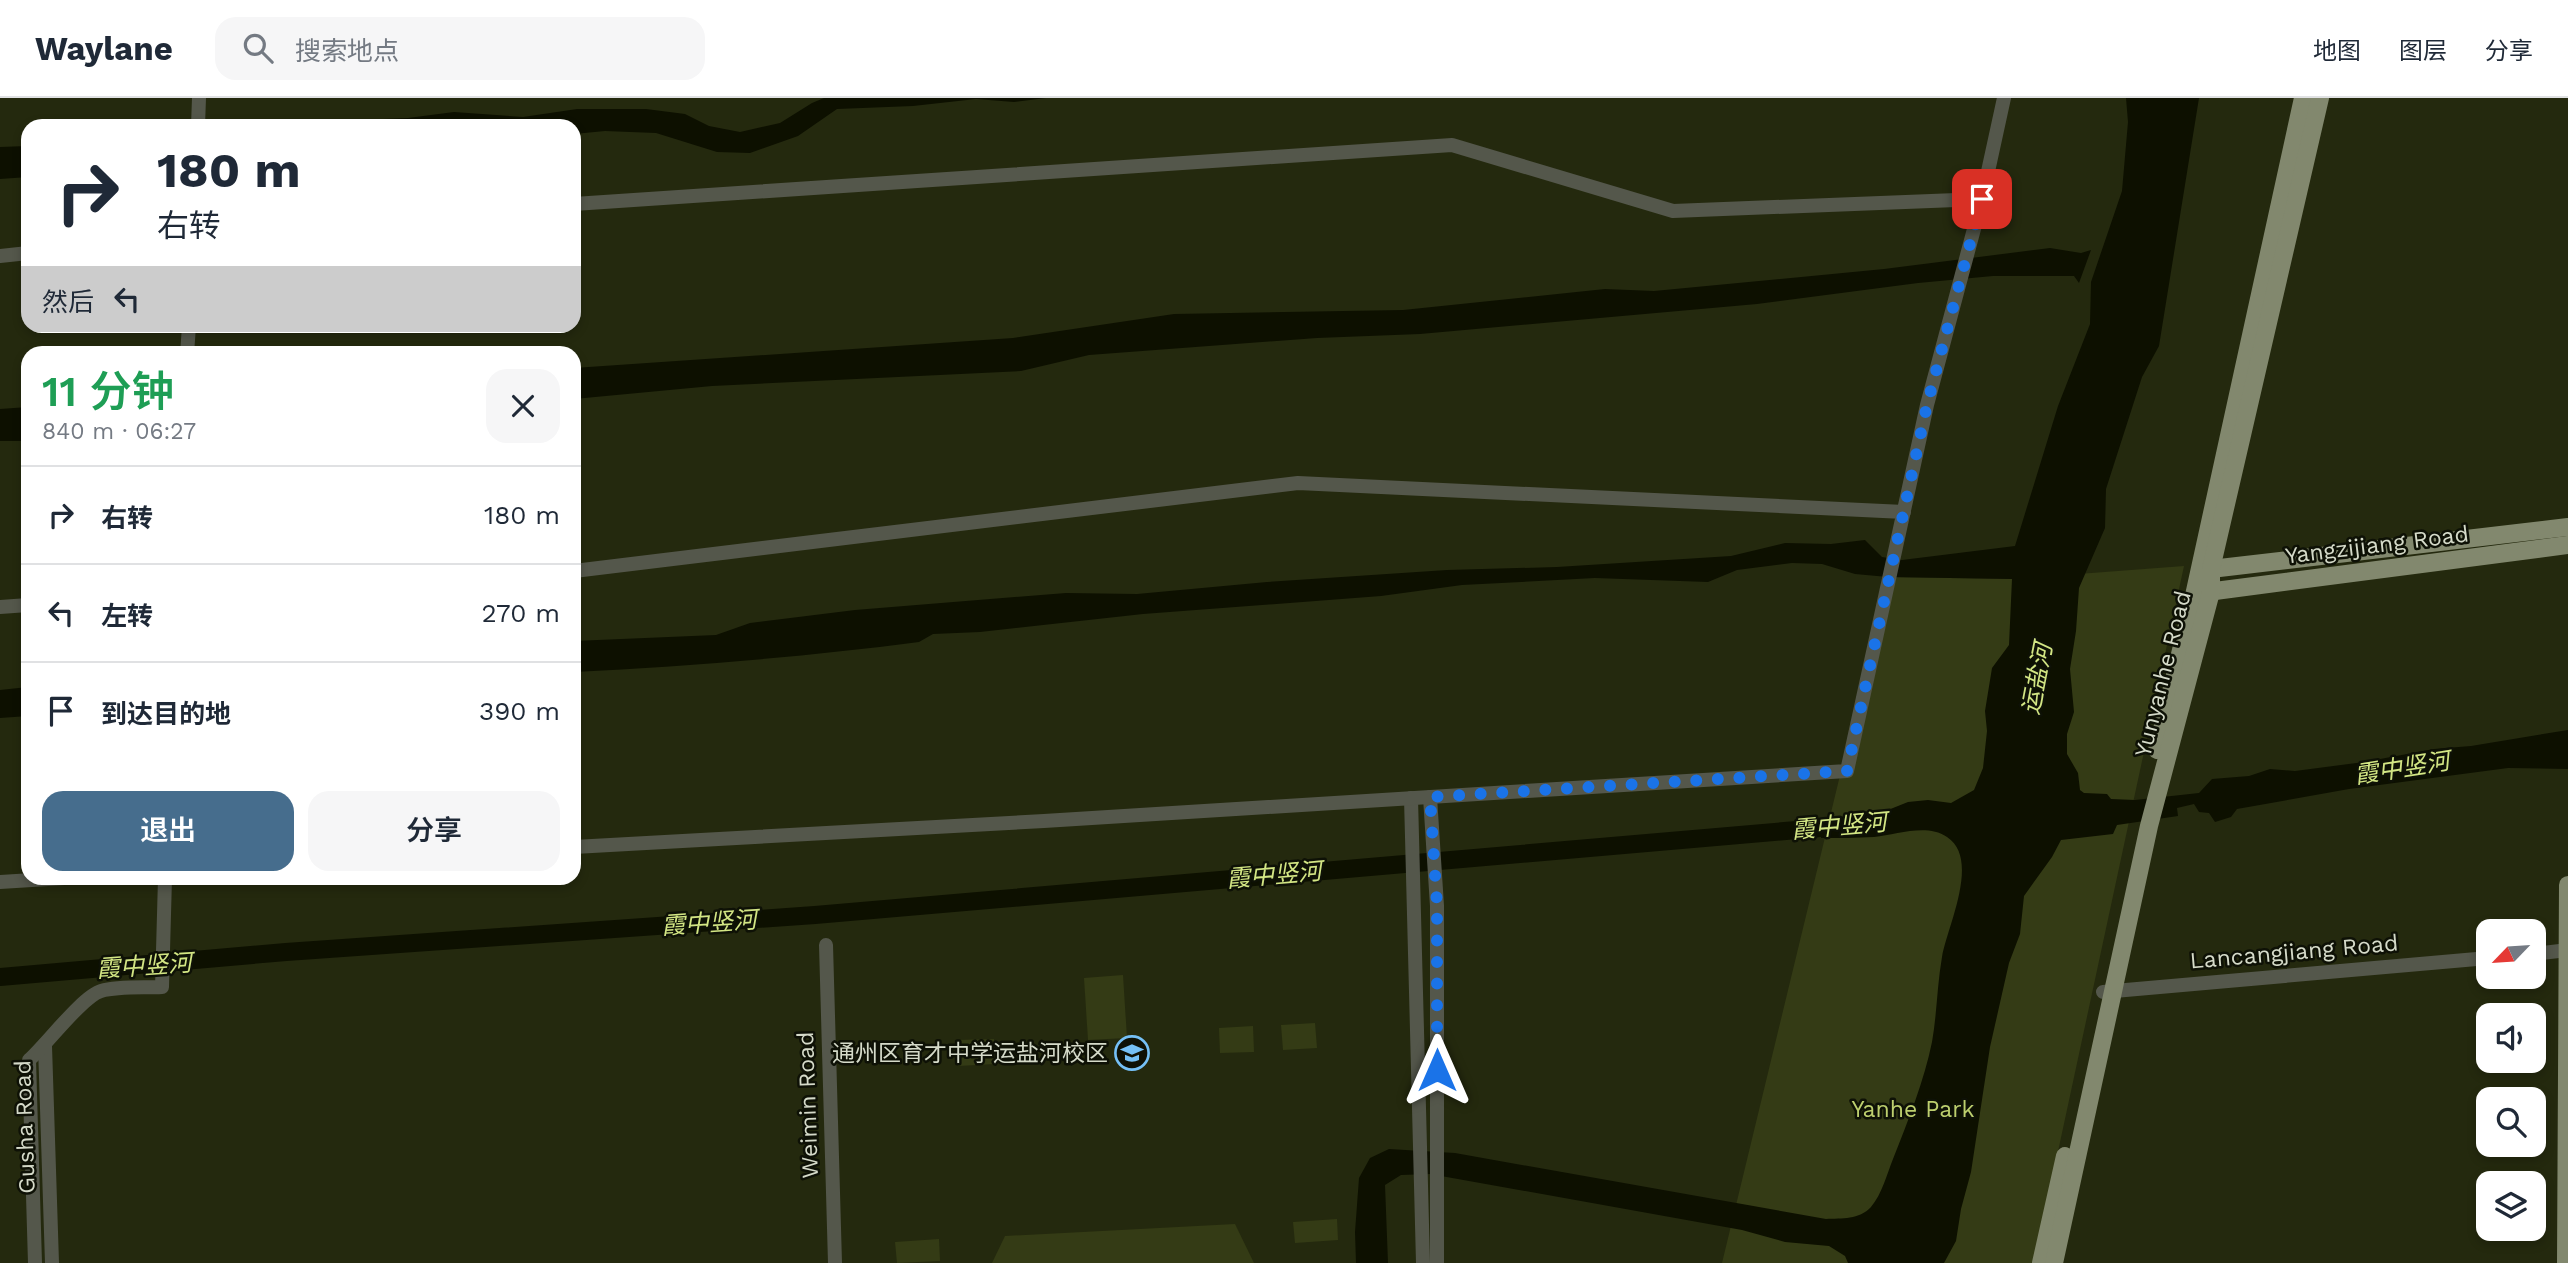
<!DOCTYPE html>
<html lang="zh">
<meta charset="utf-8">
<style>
body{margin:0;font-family:"Work Sans","Noto Sans SC",sans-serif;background:#f6f6f7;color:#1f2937;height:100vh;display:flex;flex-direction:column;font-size:26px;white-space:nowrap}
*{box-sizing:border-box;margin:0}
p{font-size:23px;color:#747a83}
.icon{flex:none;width:38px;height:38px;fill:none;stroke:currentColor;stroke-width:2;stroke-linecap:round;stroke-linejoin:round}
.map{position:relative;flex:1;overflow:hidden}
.details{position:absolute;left:21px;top:248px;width:560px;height:539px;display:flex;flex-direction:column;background:#fff;border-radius:21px;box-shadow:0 4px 10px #0003}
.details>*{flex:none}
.guide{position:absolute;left:21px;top:21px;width:560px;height:214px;border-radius:21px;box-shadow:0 4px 10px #0003;background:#fff;color:#1f2937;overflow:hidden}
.needle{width:46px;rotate:245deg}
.buttons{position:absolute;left:2476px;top:821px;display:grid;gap:14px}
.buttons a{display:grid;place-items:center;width:70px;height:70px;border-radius:14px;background:#fff;box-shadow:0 4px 10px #0003;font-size:35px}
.pin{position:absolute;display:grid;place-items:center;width:60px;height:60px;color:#fff;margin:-30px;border-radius:14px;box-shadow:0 4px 10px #0006}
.me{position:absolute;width:77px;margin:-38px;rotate:0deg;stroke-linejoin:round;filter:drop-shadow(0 0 5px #0008)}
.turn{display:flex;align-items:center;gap:24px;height:147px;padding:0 21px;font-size:32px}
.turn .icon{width:91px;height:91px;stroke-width:2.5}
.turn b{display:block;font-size:49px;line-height:60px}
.then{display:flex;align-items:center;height:66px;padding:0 21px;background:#0003;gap:14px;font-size:26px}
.round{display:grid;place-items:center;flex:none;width:74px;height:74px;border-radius:21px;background:#f6f6f7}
.overview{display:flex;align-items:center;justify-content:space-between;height:119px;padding:0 21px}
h1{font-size:42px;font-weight:600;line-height:52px;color:#1e9e55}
.action{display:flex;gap:14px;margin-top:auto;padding:14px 21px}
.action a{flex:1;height:80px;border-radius:21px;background:#466d8d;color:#fff;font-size:28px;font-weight:600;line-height:80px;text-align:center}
.action a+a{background:#f6f6f7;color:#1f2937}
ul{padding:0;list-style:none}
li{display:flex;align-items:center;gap:21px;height:98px;padding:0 21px;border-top:2px solid #e0e1e3}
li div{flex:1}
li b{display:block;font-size:26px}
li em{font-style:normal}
header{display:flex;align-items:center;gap:42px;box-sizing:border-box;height:98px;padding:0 35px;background:#fff;border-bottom:2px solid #e0e1e3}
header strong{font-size:33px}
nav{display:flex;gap:38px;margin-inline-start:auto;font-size:24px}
.search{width:490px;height:63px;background:#f6f6f7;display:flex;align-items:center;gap:18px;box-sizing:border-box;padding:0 24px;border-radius:21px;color:#747a83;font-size:26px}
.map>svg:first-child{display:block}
.green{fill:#343b15}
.water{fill:#0d1000}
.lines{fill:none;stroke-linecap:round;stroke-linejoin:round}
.river{stroke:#0d1000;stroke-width:18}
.minor{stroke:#54574b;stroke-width:14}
.major{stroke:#82886e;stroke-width:18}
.route{stroke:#1a73e8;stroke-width:12;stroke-dasharray:0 21.6}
.labels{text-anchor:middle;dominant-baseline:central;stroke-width:5;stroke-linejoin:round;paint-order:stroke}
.street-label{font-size:23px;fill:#d5dac9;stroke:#0e1106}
.poi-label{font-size:23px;fill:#d5dac9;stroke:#0e1106;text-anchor:end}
.park-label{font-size:23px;fill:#bdcf6e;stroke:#0e1106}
.water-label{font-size:24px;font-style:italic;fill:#d3e684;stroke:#0e1106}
</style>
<header>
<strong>Waylane</strong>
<div class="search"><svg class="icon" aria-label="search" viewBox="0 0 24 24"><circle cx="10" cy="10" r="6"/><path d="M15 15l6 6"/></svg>搜索地点</div>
<nav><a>地图</a><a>图层</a><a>分享</a></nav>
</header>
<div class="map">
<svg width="2568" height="1165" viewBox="0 0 2568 1165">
<rect width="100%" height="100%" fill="#24290e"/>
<g class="green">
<polygon points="2184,468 2034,1165 1722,1165 1888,479 2012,481"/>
<polygon points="1123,877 1127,940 1088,942 1084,880"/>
<polygon points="1315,925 1317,950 1283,952 1281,927"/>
<polygon points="1253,928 1254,954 1220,955 1219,930"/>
<polygon points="994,941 995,966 958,968 956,942"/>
<polygon points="1337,1121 1338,1142 1295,1145 1293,1124"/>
<polygon points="1235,1126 1254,1165 992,1165 1005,1138"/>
<polygon points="939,1141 940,1163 897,1165 895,1144"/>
</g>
<g class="water">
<polygon points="824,0 1046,0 1014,4 976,1 913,8 837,11 798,38 750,55 717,54 656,35 605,33 574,36 574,28 209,28 408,20 454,14 523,19 577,11 646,11 685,16 709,28 740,34 780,25 812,5"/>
<path d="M2126,0H2199L2159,248L2142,279L2106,391L2105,430L2079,490L2076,533L2070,571L2074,614L2067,636V656L2078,675L2080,692L2084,695L2107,696L2111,701L2135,702L2199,695L2212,681L2249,678L2270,671L2295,673L2364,664L2434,651L2471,648L2568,632V671L2508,670L2349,691L2237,711L2231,719L2215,724L2209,715L2199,714L2194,706L2177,710L2178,718L2117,727L2113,736L2061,742L2052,759L2024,798L2020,836L2009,865L1990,949L1971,1074L1961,1111L1956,1143L1944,1165H1848L1845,1158L1829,1148L1785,1144L1742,1132L1430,1076L1401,1077L1385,1087L1388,1165H1356L1355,1134L1359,1080L1370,1060L1389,1051L1455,1055L1826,1121C1842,1120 1859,1122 1871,1109C1882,1096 1887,1076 1893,1061C1908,1023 1924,983 1932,944C1937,916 1937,887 1942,859C1947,829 1981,761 1947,739C1926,725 1897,737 1874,739C1856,740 1838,740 1821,740L1820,722L1888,712L1908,704L1928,702L1951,705L1974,692L1983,670L1987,633L1985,613L1992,570L2009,547L2012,481L1888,479L1855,476L1822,466L1792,465L1737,472L1708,484L1595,480L1462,487L1381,498L1143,516L980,534L933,536L919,544C804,559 690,568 574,574V543L716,537L750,525L855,512L1066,495L1137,496L1267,484L1447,472L1557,469L1731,458L1785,445L1831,446L1865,442L1882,459L1902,462L2015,448L2058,308L2090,226L2091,184L2122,93L2128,24Z"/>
<polygon points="28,48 28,79 0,81 0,49"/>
<polygon points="2050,150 2081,155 2091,152 2079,185 2074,178 1993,178 1918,185 1757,206 1420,236 1317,240 1089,257 1021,273 712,288 574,301 574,270 1013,240 1174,216 1403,212 1605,191 1654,193 1884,171"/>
<polygon points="28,309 28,343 0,343 0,311"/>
<polygon points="28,589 28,618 0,620 0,592"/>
</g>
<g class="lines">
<polyline class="river" points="0,879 286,854 815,817 1843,728"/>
<g class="minor">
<polyline points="198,28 199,0"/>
<polyline points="574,106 1452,47 1673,113 1982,101"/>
<polyline points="0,158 28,155"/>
<polyline points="187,256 189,228"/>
<polyline points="574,473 1298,385 1904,414"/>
<polyline points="0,509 28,507"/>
<polyline points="1430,699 1437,808 1437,1165"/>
<polyline points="1411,700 1423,1165"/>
<polyline points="574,749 1044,723 1847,673 1927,307 1982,101 2004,0"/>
<polyline points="0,784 64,780"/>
<polyline points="826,847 835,1165"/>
<polyline points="2534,856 2568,852"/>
<polyline points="2103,894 2488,860"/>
<polyline points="45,948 52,1165"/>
<path d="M35,1165L29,962C45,948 83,898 101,893C119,888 143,890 162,889L165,780"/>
</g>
<g class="major">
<polyline points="2203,474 2211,471 2568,429"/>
<polyline points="2203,498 2215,493 2568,447"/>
<polyline points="2157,652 2193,502 2303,0"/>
<polyline points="2041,1165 2065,1058"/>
<polyline points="2054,1165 2149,728 2211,494 2211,471 2320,0"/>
<polyline points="2566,1165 2568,787"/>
</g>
</g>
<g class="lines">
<polyline class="route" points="1437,972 1437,807 1430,699 1847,673 1927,307 1982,101"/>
</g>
<defs>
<g id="school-ring" transform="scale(1.75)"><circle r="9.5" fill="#0e1106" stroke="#75c0f6" stroke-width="1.5"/><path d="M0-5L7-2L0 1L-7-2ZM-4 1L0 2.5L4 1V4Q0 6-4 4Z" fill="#75c0f6"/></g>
</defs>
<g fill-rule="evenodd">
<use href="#school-ring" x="1132" y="955"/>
</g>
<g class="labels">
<g class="street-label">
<text transform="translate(2377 447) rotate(-7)">Yangzijiang Road</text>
<text transform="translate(2163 576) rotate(-76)">Yunyanhe Road</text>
<text transform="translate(2294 854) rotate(-5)">Lancangjiang Road</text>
<text transform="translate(808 1007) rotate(-92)">Weimin Road</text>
<text transform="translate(25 1029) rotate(-92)">Gusha Road</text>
</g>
<g class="poi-label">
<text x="1108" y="955">通州区育才中学运盐河校区</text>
</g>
<g class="park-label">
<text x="1913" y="1011">Yanhe Park</text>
</g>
<g class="water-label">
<text transform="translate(2037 581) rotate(-79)">运盐河</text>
<text transform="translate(2402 670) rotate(-9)">霞中竖河</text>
<text transform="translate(1839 728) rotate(-5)">霞中竖河</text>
<text transform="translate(1274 777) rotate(-5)">霞中竖河</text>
<text transform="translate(709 825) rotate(-4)">霞中竖河</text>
<text transform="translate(144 868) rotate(-4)">霞中竖河</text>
</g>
</g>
</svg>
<div class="buttons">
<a><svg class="needle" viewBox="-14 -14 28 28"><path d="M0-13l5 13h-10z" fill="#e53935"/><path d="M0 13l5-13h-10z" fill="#747a83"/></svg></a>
<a><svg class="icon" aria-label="sound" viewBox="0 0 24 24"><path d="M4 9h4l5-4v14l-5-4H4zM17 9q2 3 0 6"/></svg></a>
<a><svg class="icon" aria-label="search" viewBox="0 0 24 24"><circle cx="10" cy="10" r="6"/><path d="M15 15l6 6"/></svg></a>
<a><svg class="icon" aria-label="layers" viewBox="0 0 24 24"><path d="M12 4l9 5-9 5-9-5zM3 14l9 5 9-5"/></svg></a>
</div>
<div class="pin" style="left:1982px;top:101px;background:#d93025"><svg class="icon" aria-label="arrive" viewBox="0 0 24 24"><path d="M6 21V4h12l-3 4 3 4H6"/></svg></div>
<svg class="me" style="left:1437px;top:972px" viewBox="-20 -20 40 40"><path d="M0-17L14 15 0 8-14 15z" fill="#1a73e8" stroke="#fff" stroke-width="4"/></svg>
<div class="guide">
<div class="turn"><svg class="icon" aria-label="right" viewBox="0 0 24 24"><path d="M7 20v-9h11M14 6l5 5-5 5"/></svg><div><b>180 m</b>右转</div></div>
<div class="then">然后<svg class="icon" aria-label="left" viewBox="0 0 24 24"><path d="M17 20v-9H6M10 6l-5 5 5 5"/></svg></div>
</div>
<section class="details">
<div class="overview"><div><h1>11 分钟</h1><p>840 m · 06:27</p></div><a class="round"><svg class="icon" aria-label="close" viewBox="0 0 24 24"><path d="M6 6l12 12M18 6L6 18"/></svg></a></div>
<ul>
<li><svg class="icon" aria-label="right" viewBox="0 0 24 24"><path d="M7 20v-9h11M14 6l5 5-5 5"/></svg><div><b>右转</b></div><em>180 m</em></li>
<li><svg class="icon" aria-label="left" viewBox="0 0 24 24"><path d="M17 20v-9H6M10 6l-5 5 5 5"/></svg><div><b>左转</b></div><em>270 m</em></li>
<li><svg class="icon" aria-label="arrive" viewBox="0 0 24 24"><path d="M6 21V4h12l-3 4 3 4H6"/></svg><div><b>到达目的地</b></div><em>390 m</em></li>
</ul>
<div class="action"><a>退出</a><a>分享</a></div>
</section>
</div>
